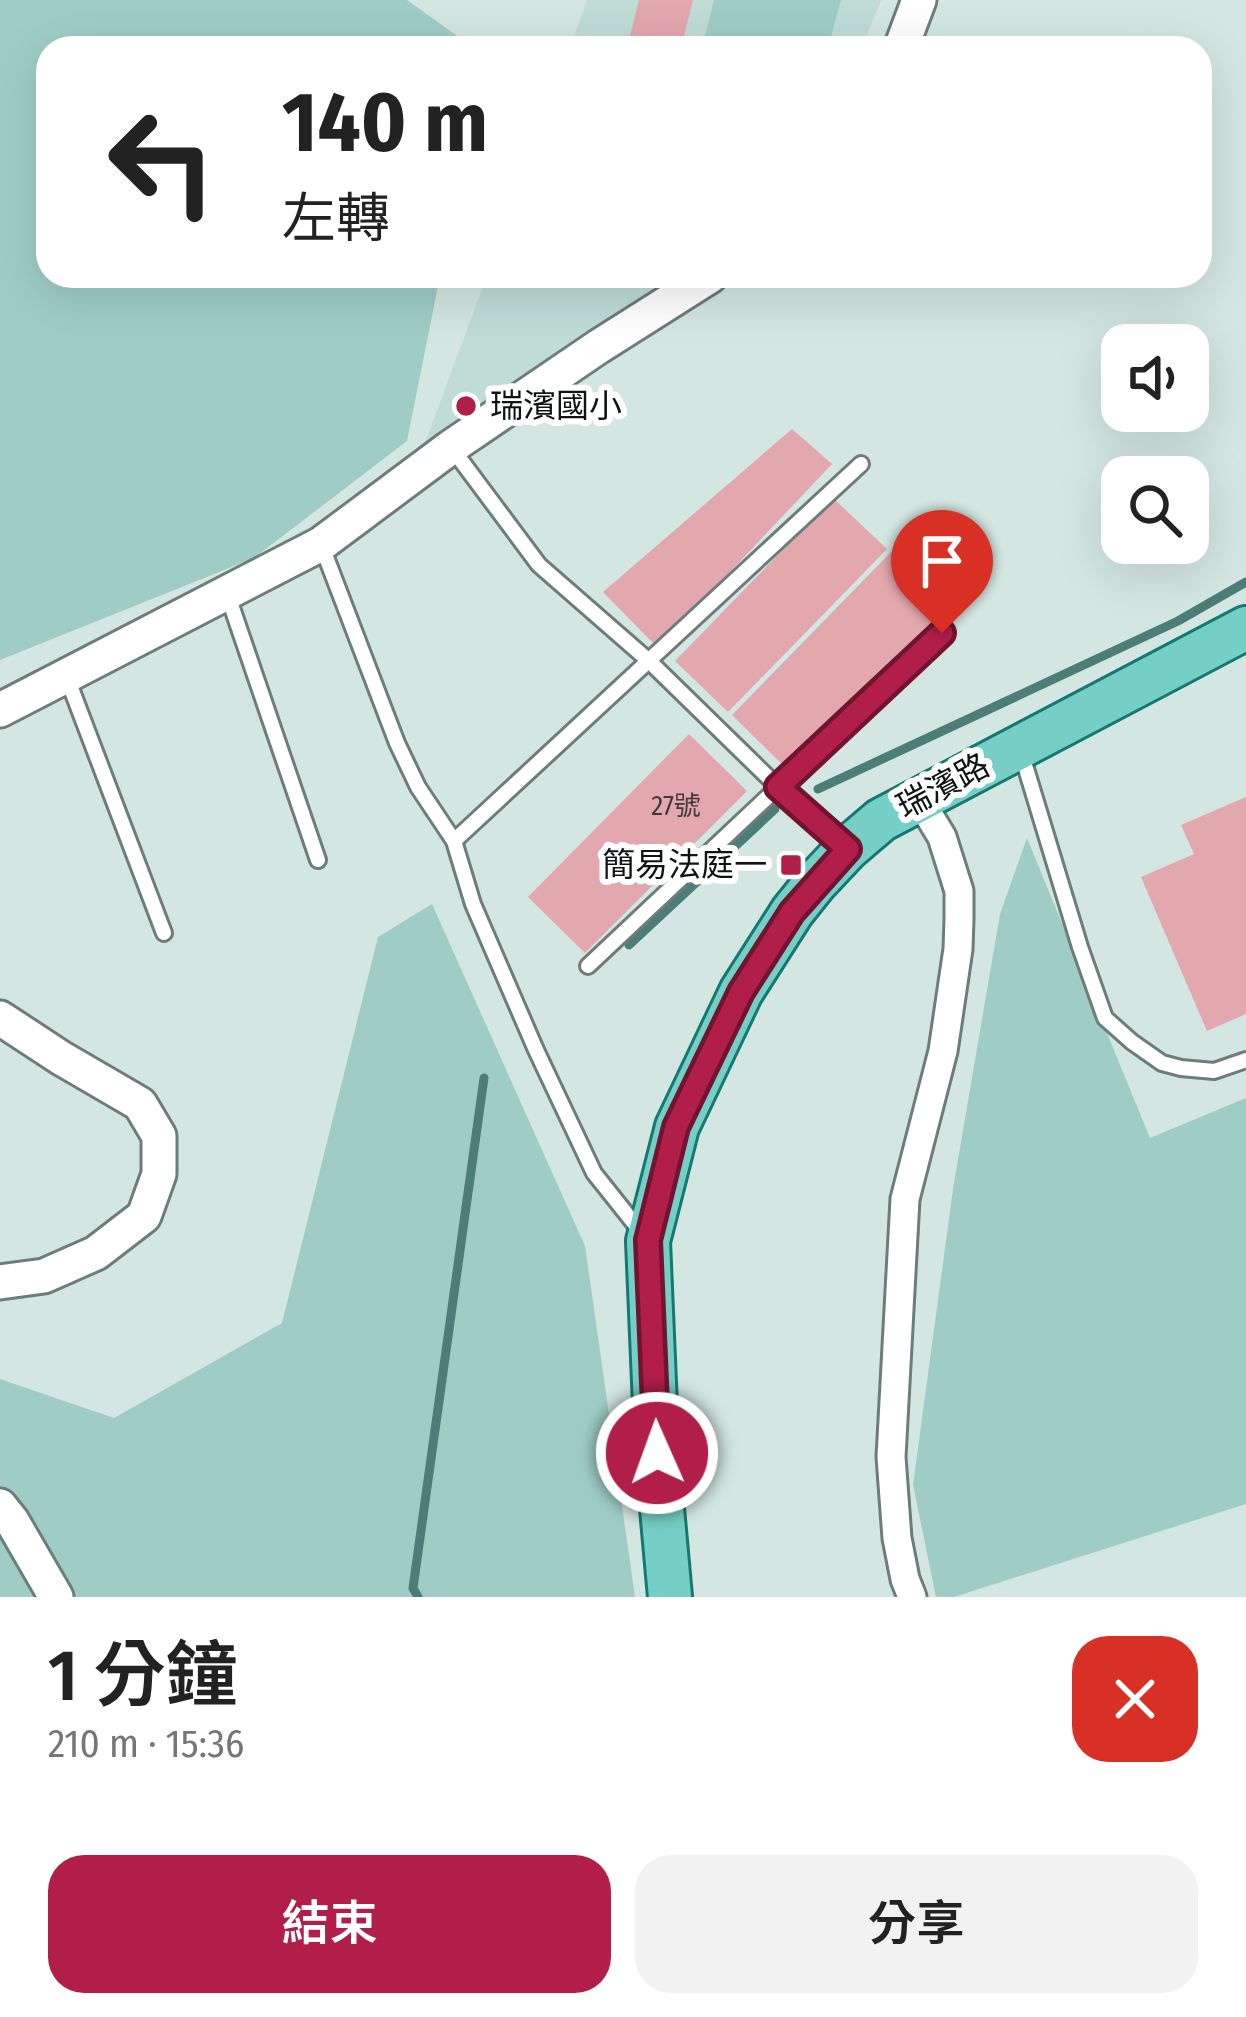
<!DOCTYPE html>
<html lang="zh-TW">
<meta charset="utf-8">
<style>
body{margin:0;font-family:"Fira Sans Condensed","Noto Sans TC",sans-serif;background:#f2f2f2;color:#222;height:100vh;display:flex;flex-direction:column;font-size:45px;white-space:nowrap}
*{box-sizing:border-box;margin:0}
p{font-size:39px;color:#767676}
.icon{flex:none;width:66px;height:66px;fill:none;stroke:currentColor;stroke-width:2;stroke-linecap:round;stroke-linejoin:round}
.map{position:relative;height:1597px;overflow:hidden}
.drawer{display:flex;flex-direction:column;background:#fff;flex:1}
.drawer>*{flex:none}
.banner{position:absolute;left:36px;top:36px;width:1176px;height:252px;border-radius:36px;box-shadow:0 12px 48px #0002;background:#fff;color:#222;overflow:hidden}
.buttons{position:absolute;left:1101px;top:324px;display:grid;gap:24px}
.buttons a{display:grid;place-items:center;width:108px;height:108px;border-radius:24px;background:#fff;box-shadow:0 12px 48px #0002;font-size:60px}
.pin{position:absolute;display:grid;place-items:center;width:102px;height:102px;color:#fff;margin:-123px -51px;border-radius:50% 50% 50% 0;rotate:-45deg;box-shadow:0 0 12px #0007}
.pin .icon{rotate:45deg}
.me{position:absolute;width:132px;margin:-66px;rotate:358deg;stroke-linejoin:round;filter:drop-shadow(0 0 9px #0008)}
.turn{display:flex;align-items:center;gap:42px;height:252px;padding:0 48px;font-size:54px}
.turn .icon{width:156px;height:156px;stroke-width:2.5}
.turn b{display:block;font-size:84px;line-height:102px}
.round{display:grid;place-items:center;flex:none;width:126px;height:126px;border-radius:36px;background:#f2f2f2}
.summary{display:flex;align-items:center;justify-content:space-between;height:204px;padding:0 48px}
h1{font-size:72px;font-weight:600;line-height:90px}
.primary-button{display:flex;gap:24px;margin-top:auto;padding:24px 48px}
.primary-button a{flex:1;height:138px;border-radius:36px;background:#b01e49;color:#fff;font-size:48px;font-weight:600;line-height:138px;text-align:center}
.primary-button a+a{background:#f2f2f2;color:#222}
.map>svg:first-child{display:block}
.built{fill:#bfdcd7}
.green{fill:#9fcdc6}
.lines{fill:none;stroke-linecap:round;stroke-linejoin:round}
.stream{stroke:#4c7e77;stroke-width:9}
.building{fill:#e3a7ae}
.service-casing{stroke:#6c7d7a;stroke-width:20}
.minor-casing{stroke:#6c7d7a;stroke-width:33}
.tertiary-casing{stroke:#6c7d7a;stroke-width:39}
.primary-casing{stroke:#15796f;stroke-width:48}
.service{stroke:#fff;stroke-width:14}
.minor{stroke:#fff;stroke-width:27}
.tertiary{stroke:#fff;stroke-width:33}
.primary{stroke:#75cfc6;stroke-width:42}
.route-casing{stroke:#72142f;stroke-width:30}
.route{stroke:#b01e49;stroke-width:21}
.poi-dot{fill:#b01e49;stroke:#fff;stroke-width:4.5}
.labels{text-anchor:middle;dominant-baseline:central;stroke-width:12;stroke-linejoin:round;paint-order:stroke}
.number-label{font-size:27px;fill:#43393a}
.poi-label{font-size:33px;fill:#0e1413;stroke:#fff;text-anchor:start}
.street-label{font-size:33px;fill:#0e1413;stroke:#fff}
</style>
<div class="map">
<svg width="1246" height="1597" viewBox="0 0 1246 1597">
<rect width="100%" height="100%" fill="#d3e6e2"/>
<g class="built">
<polygon points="587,0 881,0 862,48 570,48"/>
<polygon points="487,276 682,276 420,456"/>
</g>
<g class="green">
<polygon points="0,0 407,0 474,48 48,48 48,276 440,276 407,441 254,558 0,660"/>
<polygon points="714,0 841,0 828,48 702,48"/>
<polygon points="1027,838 1150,1138 1246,1098 1246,1504 954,1597 936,1597 913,1485 953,1189 1000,914"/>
<polygon points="432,904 585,1246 635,1597 0,1597 0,1379 114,1418 282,1323 378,937"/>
</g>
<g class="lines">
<g class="stream">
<polyline points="818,789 1178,621 1246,582"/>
<polyline points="629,945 775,809"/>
<polyline points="418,1597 413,1588 484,1078"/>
</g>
</g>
<g class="building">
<polygon points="639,0 693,0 681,48 627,48"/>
<polygon points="792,429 832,464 658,648 603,592"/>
<polygon points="833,498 887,549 728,712 675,661"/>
<polygon points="891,552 948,607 788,770 732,715"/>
<polygon points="689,734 747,791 585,953 528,897"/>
<polygon points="1246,797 1246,1014 1207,1031 1141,877 1194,854 1181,825"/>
</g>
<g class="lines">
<g class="service-casing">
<g id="service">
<polyline points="451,447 539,565 649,661 778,787 842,844"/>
<polyline points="321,544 397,743 418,787 454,841 473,904 536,1050 594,1173 641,1232"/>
<polyline points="228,596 318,860"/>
<polyline points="66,675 164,933"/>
<polyline points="1021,752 1080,947 1105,1018 1132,1042 1162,1063 1181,1068 1214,1071 1246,1060"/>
<polyline points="454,841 861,464"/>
<polyline points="588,966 942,633"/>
</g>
</g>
<g class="minor-casing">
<polyline id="minor" points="912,1597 905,1579 897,1538 891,1457 905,1199 943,1051 958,949 959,919 959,891 942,837 919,799"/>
</g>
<g class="tertiary-casing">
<g id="tertiary">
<polyline points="901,48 919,0"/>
<polyline points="0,710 321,544 451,447 598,347 710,276"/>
<polyline points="0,1018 61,1058 140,1104 159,1136 159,1174 144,1216 96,1253 44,1276 0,1282"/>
<polyline points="0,1506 12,1521 56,1597"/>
</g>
</g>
<g class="primary-casing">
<polyline id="primary" points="670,1597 657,1453 648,1241 677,1127 741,992 792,912 816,882 847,849 881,820 1246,628"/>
</g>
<use href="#service" class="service"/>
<use href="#minor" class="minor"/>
<use href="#tertiary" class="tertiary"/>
<use href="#primary" class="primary"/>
</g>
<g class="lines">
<g class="route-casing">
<polyline id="route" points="657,1453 648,1240 676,1127 741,992 792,912 848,849 778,787 942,633"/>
</g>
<use href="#route" class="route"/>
</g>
<g class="poi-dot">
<circle cx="466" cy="406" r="12"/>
<rect x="779" y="853" width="24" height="24" rx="6"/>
</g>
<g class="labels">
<g class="number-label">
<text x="676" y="806">27號</text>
</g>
<g class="poi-label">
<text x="490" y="406">瑞濱國小</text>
<text x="767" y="865" text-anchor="end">簡易法庭一</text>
</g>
<g class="street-label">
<text transform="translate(943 786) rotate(-28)">瑞濱路</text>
</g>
</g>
</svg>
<div class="buttons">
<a><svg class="icon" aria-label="sound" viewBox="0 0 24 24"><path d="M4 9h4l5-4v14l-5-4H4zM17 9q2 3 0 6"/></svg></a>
<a><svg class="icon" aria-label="search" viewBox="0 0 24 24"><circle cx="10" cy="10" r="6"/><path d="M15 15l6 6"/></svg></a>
</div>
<div class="pin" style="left:942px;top:633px;background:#d93025"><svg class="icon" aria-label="arrive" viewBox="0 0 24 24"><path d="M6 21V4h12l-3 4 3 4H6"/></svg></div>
<svg class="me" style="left:657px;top:1453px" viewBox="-20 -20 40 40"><circle r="17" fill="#b01e49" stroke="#fff" stroke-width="3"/><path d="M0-11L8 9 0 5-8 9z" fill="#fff"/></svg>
<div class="banner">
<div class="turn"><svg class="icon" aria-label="left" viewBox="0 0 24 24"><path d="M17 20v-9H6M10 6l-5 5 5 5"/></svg><div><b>140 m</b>左轉</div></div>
</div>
</div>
<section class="drawer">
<div class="summary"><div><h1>1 分鐘</h1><p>210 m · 15:36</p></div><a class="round" style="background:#d93025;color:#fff"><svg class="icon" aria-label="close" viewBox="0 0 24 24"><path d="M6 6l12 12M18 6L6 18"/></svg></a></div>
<div class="primary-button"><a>結束</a><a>分享</a></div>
</section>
